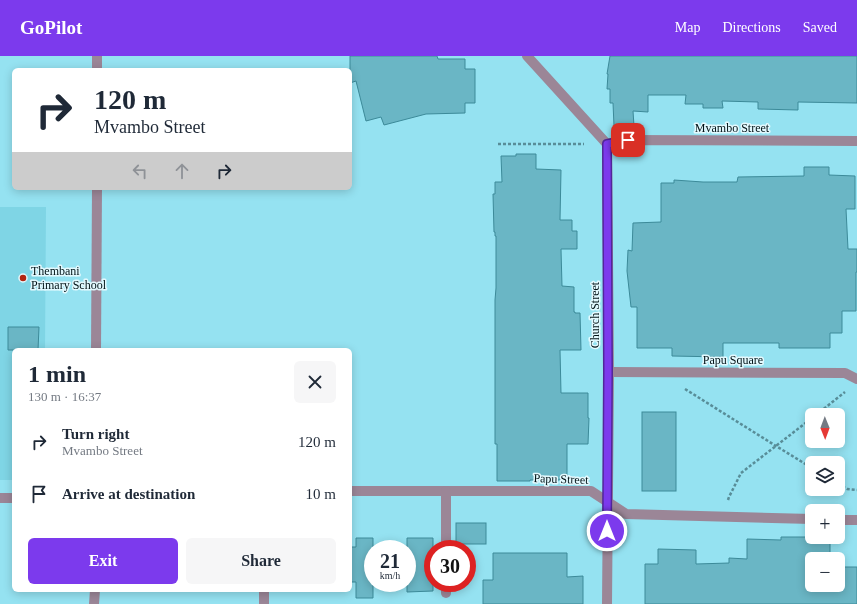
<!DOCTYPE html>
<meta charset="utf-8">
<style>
body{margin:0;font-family:"Times New Roman",serif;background:#f6f6f7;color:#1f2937;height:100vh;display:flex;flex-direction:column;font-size:15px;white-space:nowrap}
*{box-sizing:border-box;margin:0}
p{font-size:13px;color:#747a83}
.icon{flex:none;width:22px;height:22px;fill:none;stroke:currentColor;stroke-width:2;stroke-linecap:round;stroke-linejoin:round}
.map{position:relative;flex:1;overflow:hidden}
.drawer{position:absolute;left:12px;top:292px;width:340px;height:244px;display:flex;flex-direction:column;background:#fff;border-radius:6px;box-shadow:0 2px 10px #0003}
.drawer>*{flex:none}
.banner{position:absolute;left:12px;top:12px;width:340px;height:122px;border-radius:6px;box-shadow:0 2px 10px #0003;background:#fff;color:#1f2937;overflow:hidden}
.needle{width:26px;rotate:179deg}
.controls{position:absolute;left:805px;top:352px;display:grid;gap:8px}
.controls a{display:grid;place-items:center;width:40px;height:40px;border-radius:6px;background:#fff;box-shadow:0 2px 10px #0003;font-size:20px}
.speed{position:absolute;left:364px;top:484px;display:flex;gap:8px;font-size:20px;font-weight:700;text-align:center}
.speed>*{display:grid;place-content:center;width:52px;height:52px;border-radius:50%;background:#fff;box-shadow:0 2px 10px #0003;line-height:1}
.speed small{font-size:10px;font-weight:400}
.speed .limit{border:6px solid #d22;background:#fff;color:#111}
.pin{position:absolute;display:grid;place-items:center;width:34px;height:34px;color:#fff;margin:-17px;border-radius:8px;box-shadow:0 2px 6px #0006}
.me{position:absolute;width:44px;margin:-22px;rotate:0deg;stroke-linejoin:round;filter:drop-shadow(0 0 3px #0008)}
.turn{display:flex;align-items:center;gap:14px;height:84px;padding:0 16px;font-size:18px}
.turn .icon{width:52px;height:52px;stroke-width:2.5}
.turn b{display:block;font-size:28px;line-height:34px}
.lanes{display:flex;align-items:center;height:38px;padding:0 16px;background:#0003;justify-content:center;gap:20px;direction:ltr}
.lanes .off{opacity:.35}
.round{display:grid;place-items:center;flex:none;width:42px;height:42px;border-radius:6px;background:#f6f6f7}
.headline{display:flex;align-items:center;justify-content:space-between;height:68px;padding:0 16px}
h1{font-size:24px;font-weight:800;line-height:30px}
.action{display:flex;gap:8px;margin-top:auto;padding:8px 16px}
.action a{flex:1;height:46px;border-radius:6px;background:#7c3aed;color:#fff;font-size:16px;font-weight:800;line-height:46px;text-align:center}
.action a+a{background:#f6f6f7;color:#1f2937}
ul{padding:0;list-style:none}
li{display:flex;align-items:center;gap:12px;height:52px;padding:0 16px}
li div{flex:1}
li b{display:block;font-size:15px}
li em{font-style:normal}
header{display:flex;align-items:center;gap:24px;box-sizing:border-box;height:56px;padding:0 20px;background:#7c3aed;color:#fff}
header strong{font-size:19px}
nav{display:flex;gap:22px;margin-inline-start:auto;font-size:14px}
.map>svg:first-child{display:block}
.built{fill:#7fd5e5}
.building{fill:#6ab6c5;stroke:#3c8a99}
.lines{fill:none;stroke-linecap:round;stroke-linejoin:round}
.path{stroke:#588d98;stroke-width:2.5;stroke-dasharray:3 2;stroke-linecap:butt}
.minor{stroke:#9b8697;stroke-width:10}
.route-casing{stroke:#51269a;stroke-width:10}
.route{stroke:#7c3aed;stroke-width:7}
.poi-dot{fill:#b32612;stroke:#e3f9fe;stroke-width:1.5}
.labels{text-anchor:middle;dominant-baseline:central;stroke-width:3;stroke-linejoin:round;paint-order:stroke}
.street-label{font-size:12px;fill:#001216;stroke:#e3f9fe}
.poi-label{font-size:12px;fill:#001216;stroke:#e3f9fe;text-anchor:start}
</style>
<header>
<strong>GoPilot</strong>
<nav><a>Map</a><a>Directions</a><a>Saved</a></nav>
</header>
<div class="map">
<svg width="857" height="548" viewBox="0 0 857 548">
<rect width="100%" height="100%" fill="#95e2f1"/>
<polygon class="built" points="0,151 46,151 45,294 14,294 14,424 0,424"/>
<g class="building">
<polygon points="350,0 437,0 438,3 465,3 465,13 475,13 475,47 465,47 465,57 426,58 384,69 381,61 366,65 356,25 350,27"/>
<polygon points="610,0 857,0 857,47 798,46 798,54 758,53 758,46 722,45 723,52 703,52 703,48 685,48 686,39 648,39 648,56 633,55 634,70 614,70 613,47 610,47 610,33 607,33 608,18 607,18"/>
<polygon points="516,98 536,98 536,113 561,114 560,164 572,164 572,175 577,175 577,193 561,193 562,230 574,231 574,256 575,256 575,257 580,257 581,294 560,294 561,337 588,337 588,362 589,362 588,388 567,388 567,424 530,424 530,425 497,425 497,388 495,388 495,244 496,232 496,180 495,180 495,176 494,176 493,138 495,138 495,126 502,126 501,100 516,100"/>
<polygon points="804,111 829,111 829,119 855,120 855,153 846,153 848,193 857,193 857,216 856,216 856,255 842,255 842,277 830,277 830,292 779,292 779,287 723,287 723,301 672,300 672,292 637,292 637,251 631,251 627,215 628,194 632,195 633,167 661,166 661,127 674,127 674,124 703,126 737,126 738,121 804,120"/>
<polygon points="8,271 39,271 38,294 8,294"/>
<rect x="642" y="356" width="34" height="79"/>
<rect x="456" y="467" width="30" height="21"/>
<polygon points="781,481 830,481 830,503 812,503 812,529 838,529 838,511 857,511 857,548 645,548 645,508 658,508 658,493 696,494 696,508 729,507 729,502 747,503 747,483 781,484"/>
<polygon points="356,482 373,482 373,542 356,542 356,526 350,526 350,491 356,491"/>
<polygon points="407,482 433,482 433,535 407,536"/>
<polygon points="493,497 567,497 567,521 583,520 583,548 483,548 483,524 493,524"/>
</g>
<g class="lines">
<g class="path">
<polyline points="498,88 584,88"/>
<polyline points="685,333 776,390 812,412"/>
<polyline points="816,359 845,336"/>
<polyline points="838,428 847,433 857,434"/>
<polyline points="728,444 729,441 741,417 812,362"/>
</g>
<g class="minor">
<polyline points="97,0 97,14"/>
<polyline points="527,0 607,88 609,316 607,548"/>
<polyline points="607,88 628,84 857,85"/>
<polyline points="96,294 97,132"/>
<polyline points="609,316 845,317 857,323"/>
<polyline points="350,435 591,435 626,458 812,463"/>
<polyline points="446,435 446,493"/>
<polyline points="0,442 14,442"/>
<polyline points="838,464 857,464"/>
<polyline points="446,527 446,537"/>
<polyline points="264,534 264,548"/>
<polyline points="94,548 95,534"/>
</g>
</g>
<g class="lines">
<g class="route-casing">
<polyline id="route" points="607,475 608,316 607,88 628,84"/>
</g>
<use href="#route" class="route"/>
</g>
<circle class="poi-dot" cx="23" cy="222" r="4"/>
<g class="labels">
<g class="street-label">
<text x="732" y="72">Mvambo Street</text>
<text transform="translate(595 259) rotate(-90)">Church Street</text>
<text x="733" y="304">Papu Square</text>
<text transform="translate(561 423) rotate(2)">Papu Street</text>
</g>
<g class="poi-label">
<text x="31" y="215">Thembani<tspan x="31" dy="14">Primary School</tspan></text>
</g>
</g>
</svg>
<div class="controls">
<a><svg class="needle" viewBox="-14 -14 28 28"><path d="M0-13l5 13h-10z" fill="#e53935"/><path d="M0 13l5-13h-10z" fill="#747a83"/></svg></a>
<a><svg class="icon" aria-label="layers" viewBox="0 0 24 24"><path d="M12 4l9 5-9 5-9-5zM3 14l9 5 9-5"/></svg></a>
<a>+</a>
<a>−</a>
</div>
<div class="speed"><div>21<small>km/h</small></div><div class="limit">30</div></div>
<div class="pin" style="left:628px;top:84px;background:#d93025"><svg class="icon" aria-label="arrive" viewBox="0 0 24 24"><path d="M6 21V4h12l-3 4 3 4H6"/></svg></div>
<svg class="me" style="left:607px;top:475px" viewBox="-20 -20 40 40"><circle r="17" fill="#7c3aed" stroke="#fff" stroke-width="3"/><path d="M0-11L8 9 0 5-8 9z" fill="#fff"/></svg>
<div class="banner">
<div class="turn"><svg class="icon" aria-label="right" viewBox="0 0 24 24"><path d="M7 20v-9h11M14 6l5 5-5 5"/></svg><div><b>120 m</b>Mvambo Street</div></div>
<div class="lanes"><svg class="icon off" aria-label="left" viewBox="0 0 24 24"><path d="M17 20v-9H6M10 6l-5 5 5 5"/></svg><svg class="icon off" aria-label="ahead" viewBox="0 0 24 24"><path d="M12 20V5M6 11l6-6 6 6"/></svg><svg class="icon" aria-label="right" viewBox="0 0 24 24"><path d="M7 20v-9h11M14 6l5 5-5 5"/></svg></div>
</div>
<section class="drawer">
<div class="headline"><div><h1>1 min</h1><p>130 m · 16:37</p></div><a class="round"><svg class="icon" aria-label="close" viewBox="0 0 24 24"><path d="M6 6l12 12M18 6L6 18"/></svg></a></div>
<ul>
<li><svg class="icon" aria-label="right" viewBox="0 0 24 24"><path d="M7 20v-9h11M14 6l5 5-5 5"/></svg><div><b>Turn right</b><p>Mvambo Street</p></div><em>120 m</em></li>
<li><svg class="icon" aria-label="arrive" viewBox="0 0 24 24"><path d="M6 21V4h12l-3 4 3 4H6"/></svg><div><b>Arrive at destination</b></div><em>10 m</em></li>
</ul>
<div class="action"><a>Exit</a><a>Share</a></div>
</section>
</div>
